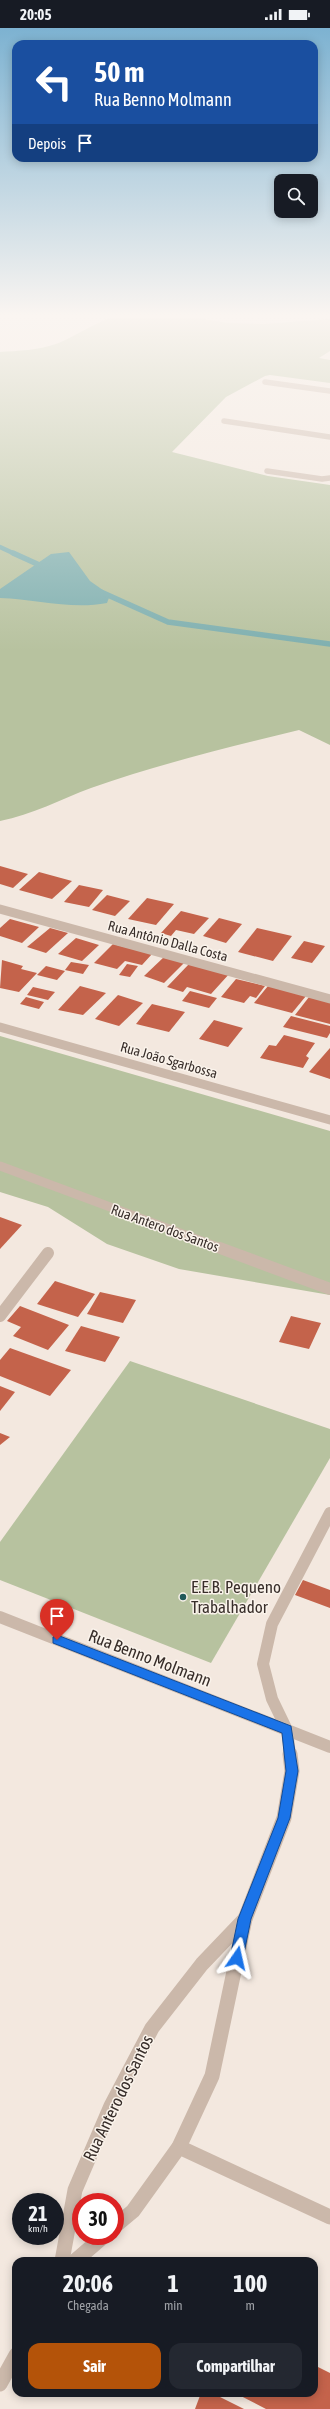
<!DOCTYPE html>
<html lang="pt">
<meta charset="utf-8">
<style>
body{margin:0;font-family:"Asap Condensed",sans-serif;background:#242831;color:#f1f3f6;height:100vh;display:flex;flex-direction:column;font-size:15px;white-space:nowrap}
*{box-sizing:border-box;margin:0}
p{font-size:13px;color:#9ea1a6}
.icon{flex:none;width:22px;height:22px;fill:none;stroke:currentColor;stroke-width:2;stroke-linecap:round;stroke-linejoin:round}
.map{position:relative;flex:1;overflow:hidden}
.drawer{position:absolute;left:12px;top:2229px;width:306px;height:140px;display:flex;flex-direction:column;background:#171b24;border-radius:12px;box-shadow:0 2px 10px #0003}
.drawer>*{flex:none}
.guide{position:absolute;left:12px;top:12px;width:306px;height:122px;border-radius:12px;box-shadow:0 2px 10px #0003;background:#1a4fa0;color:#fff;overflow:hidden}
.tools{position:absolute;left:274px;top:146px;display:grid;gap:8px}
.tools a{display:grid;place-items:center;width:44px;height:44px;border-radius:8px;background:#171b24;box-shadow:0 2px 10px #0003;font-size:20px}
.speed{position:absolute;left:12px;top:2165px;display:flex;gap:8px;font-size:20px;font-weight:700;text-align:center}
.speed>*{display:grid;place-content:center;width:52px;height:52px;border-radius:50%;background:#171b24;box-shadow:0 2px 10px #0003;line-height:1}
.speed small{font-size:10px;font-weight:400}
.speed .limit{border:6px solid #d22;background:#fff;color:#111}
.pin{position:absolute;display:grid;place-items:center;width:34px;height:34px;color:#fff;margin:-41px -17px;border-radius:50% 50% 50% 0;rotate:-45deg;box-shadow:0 0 4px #0007}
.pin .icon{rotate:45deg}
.me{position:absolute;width:44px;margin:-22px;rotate:11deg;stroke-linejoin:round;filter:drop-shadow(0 0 3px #0008)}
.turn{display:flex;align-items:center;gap:14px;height:84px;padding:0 16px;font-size:18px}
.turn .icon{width:52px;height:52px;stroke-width:2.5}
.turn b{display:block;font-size:28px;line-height:34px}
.then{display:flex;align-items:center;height:38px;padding:0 16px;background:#0003;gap:8px;font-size:15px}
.eta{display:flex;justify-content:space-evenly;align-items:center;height:68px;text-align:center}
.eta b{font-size:24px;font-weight:700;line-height:28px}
.cta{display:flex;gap:8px;margin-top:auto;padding:8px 16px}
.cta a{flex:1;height:46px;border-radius:12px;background:#b45309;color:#fff;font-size:16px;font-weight:700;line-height:46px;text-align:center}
.cta a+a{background:#242831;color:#f1f3f6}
.status{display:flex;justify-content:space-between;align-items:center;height:28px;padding:0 20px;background:#171b24;direction:ltr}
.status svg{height:11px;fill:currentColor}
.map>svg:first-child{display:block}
.green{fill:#b7c29f}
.water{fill:#7eafaf}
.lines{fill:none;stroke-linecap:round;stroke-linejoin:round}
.stream-far1{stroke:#7eafaf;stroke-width:4.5}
.stream{stroke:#7eafaf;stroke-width:5.5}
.building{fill:#c4634b}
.minor-far3{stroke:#cbb8aa;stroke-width:5.5}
.minor-far2{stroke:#cbb8aa;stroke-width:9}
.minor-far1{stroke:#cbb8aa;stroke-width:12}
.minor{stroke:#cbb8aa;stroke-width:15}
.route{fill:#1a73e8;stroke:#114b97}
.poi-dot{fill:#20585a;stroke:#faf3eb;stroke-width:1.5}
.labels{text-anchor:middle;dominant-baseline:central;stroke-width:3;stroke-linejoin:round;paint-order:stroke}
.street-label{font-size:14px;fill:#382e2a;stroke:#faf3eb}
.near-poi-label{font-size:17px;fill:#382e2a;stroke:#faf3eb;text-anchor:start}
.near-street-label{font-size:17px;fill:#382e2a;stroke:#faf3eb}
</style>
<div class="status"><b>20:05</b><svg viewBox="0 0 49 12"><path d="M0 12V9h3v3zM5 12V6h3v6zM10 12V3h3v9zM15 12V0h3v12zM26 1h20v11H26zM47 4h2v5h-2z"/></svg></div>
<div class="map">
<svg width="330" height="2381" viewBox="0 0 330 2381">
<rect width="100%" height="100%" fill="#f3e8df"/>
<g class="green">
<path d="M110,290H198L228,295L264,296L330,291V323L319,330L330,332V355L270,347L265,348L226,369L172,424L268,448L330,457V717L299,702C230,719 159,736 91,760C61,771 32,787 0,793V324C18,323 38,322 56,316C74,309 91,297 110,290Z"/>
<polygon points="0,1008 330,1103 330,1267 179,1241 107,1216 48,1179 0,1164"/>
<polygon points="130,1333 330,1401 330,1430 211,1635 0,1552 0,1514"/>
</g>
<path class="water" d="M69,524L90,553L110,567L107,575C71,582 36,571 0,570V561L51,526Z"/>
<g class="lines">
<polyline class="stream-far1" points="0,519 15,526"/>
<g class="stream">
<polyline points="13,525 46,540"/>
<polyline points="101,564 168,594 330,616"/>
</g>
</g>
<g class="building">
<polygon points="0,838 28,846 13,860 0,856"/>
<polygon points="39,844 72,853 52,871 19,862"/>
<polygon points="79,857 103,862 89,879 64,874"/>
<polygon points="107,867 130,873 115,888 92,882"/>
<polygon points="147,870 174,876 156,897 128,891"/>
<polygon points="181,883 209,890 194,906 176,902 171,908 161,905"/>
<polygon points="219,890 242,896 226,915 203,908"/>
<polygon points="10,891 39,899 22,915 0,908 0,900"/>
<polygon points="50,900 68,905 46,925 27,919"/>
<polygon points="257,900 292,908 273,933 238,924"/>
<polygon points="76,910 99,917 82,933 58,926"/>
<polygon points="304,913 325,918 312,935 291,930"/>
<polygon points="113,916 152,926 142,937 125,933 117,941 94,935"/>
<polygon points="164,929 184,935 164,955 144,948"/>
<polygon points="2,932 23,938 21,941 37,945 19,964 0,960"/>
<polygon points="71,934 89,937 83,946 65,942"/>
<polygon points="127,936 138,938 130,949 119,947"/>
<polygon points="189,936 230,945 211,966 187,959 183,964 167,959"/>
<polygon points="46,938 65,943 57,952 37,947"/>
<polygon points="236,951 265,958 256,970 250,968 244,975 221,969"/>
<polygon points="80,958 106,965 83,987 58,982"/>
<polygon points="268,958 306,968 292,985 254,975"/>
<polygon points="33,959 55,964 48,972 27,967"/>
<polygon points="190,963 217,970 209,980 182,973"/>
<polygon points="118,967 143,975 119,998 95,991"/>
<polygon points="26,969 44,974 39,981 20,976"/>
<polygon points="309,969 330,974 330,996 295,987"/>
<polygon points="152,976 185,984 169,1004 136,996"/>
<polygon points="291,988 330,998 330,1005 327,1010 283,999"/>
<polygon points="214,992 243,1000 228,1019 199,1011"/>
<polygon points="284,1007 315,1015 306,1028 309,1030 303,1040 260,1030 269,1017 276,1018"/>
<polygon points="330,1020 330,1051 309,1044"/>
<polygon points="0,1189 22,1197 0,1221"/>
<polygon points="55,1253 95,1266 78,1289 37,1276"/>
<polygon points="100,1264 136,1272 123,1295 87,1286"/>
<polygon points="20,1278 69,1297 48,1322 13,1308 21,1299 7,1293"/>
<polygon points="291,1288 321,1295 309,1321 279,1314"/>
<polygon points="81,1298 120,1309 105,1334 65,1323"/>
<polygon points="10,1320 71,1342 50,1368 0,1348 0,1332"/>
<polygon points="0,1358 15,1364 0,1383"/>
<polygon points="0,1405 10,1409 0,1417"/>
<polygon points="303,1552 330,1562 330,1580 295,1567"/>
<polygon points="314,2337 330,2345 330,2381 266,2381 235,2365 314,2365"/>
<polygon points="201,2365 212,2365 244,2381 195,2381"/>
</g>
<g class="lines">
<g class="minor-far3">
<polyline points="265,354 330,363"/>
<polyline points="224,393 330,409"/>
<polyline points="267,443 322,451 330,450"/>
</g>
<g class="minor-far2">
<polyline points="0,881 330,971"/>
<polyline points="0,999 330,1092"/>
<polyline points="0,1138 223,1221"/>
</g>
<g class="minor-far1">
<polyline points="220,1220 330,1261"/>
<polyline points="0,1288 48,1225"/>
<polyline points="0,1589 330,1719"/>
<polyline points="290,1727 287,1702 272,1671 263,1636 272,1596 330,1485"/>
</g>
<g class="minor">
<polyline points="179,2119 330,2189"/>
<polyline points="115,2198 133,2183 179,2119 212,2048 245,1891 284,1790 292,1743 290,1726"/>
<polyline points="62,2233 75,2162 111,2078 152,2000 202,1936 245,1891"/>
<polyline points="75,2233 104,2208"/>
<polyline points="0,2356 16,2327"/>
</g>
</g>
<linearGradient id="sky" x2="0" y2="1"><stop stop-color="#7db2d1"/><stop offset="0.46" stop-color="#faf5f1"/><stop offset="1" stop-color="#faf5f1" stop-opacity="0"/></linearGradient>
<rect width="330" height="624" fill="url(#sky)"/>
<polygon class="route" points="57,1607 291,1698 298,1743 290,1790 251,1891 242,1935 237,1937 232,1935 230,1930 238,1891 278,1790 286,1743 282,1705 53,1615 53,1609"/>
<circle class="poi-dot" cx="183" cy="1569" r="4"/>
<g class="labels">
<g class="street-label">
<text transform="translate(168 913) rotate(15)">Rua Antônio Dalla Costa</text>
<text transform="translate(169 1032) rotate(16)">Rua João Sgarbossa</text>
<text transform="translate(165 1200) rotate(20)">Rua Antero dos Santos</text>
</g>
<g class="near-poi-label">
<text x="191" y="1559">E.E.B. Pequeno<tspan x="191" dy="20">Trabalhador</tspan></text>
</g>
<g class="near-street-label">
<text transform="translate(150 1630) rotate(21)">Rua Benno Molmann</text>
<text transform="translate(118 2070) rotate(-64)">Rua Antero dos Santos</text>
</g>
</g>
</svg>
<div class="tools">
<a><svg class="icon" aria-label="search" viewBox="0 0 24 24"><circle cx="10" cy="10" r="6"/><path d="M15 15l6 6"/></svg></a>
</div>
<div class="speed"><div>21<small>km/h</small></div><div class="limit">30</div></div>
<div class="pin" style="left:57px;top:1612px;background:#d93025"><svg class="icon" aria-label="arrive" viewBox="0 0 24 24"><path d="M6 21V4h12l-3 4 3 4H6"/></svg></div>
<svg class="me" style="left:237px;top:1930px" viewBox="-20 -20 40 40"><path d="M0-17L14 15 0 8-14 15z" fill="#1a73e8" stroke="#fff" stroke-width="4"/></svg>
<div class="guide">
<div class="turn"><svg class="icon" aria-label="left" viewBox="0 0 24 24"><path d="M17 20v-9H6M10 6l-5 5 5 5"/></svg><div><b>50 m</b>Rua Benno Molmann</div></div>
<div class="then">Depois<svg class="icon" aria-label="arrive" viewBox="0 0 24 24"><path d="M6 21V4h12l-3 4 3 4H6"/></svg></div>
</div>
<section class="drawer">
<div class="eta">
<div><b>20:06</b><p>Chegada</p></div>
<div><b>1</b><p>min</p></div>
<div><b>100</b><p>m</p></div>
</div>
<div class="cta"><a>Sair</a><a>Compartilhar</a></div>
</section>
</div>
